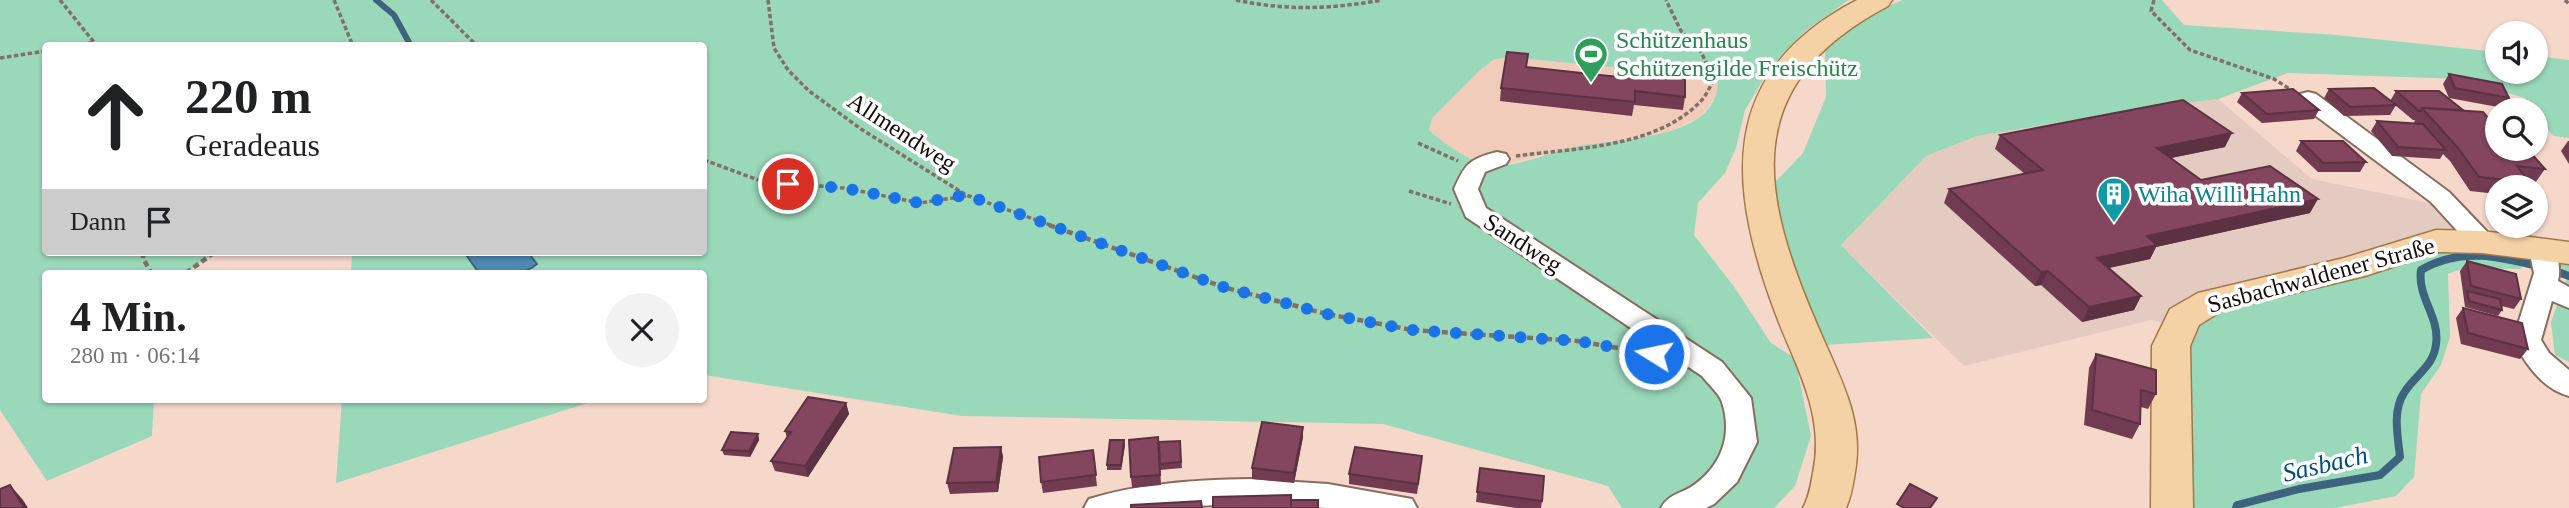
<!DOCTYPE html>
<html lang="de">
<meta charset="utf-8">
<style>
body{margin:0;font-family:"Times New Roman",serif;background:#f2f2f2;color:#202124;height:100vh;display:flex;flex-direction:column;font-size:26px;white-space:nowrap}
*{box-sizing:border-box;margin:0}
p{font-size:23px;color:#757577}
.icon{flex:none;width:38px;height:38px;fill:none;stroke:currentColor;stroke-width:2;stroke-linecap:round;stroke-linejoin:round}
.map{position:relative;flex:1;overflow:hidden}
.panel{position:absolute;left:42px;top:270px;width:665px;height:133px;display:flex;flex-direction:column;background:#fff;border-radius:7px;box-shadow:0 2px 5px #0004}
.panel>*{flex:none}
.guide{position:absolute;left:42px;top:42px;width:665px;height:214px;border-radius:7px;box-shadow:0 2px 5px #0004;background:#fff;color:#202124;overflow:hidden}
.tools{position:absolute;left:2485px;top:21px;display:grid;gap:14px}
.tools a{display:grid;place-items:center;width:63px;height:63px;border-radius:50%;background:#fff;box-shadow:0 2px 5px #0004;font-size:35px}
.pin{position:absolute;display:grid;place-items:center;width:60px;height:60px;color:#fff;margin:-30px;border:4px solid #fff;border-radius:50%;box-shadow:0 2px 7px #0007}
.me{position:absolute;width:77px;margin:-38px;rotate:280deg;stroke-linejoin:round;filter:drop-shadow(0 0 5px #0008)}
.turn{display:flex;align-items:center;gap:24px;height:147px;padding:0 28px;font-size:32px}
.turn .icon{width:91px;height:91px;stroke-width:2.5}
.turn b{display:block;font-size:49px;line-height:60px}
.then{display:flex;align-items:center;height:66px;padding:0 28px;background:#0003;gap:14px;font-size:26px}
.round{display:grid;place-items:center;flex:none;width:74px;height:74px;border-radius:37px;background:#f2f2f2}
.headline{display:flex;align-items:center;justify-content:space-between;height:119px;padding:0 28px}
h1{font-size:42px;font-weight:700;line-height:52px}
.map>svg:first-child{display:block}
.built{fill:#f1ccbb}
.industrial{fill:#e4cbc2}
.green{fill:#9ad8ba;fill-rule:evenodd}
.water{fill:#4d89b2;stroke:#3d647f;stroke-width:2}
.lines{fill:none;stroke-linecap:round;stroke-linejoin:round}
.stream-far1{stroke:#3d647f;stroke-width:6}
.stream{stroke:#3d647f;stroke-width:8}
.minor-casing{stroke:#876d60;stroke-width:4}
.major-casing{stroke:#a37848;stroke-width:3}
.path-far1{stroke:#826f65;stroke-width:3.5;stroke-dasharray:4.5 2.5;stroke-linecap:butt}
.path{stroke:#826f65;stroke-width:4.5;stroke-dasharray:6 3.5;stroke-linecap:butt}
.minor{fill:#fff;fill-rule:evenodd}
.major{fill:#f5d1a6;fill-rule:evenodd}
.wall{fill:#713c51}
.shaded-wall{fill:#5c3142}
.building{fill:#83465e;stroke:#5c3142;stroke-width:2}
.route{stroke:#1a73e8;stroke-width:12;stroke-dasharray:0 21.6}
.labels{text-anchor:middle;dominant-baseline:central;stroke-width:7;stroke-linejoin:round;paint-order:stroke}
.leisure-label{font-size:24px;fill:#27864d;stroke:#fff;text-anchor:start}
.street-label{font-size:24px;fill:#170d08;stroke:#fff}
.culture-label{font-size:24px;fill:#0d838f;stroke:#fff;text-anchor:start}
.water-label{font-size:26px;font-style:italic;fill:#004f77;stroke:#fff}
</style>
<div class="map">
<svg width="2569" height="508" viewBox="0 0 2569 508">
<rect width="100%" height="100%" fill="#f6d8ca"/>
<polygon class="built" points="1508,57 1703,76 1718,83 1718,94 1700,117 1664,134 1576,146 1500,166 1459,155 1429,130 1431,118 1479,70 1493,60"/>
<polygon class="industrial" points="2218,99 2312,179 2440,205 2477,247 2188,328 2151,320 1964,366 1841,245 1926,156 1977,136 2132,110"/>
<g class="green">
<path d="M0,0H1849L1805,31L1770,68L1745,110L1736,148L1725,173L1698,203L1694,235L1735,288L1771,343L1795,358L1811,436L1795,486L1774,508H1622L1608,486L1383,424L962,416L704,375V273H520L528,271L536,264L528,252H704V46H46V252H215L186,273H46V399H154L152,436L47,481L0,410ZM1508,57L1703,76L1718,83C1716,142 1614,138 1573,147C1554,152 1517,166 1500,165C1471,165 1449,147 1429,130L1432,118L1479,71L1493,60Z"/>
<polygon points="1902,0 2162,0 2184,25 2337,35 2497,52 2497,72 2536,72 2536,56 2569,60 2569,138 2553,136 2525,98 2461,79 2288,73 2218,99 2132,110 1977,136 1926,156 1841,245 1933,338 1825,345 1779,223 1775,182 1803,153 1826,97 1825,48 1857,21"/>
<polygon points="2438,250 2522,253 2530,259 2520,269 2464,268 2448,274 2450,337 2441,365 2421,394 2414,477 2396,496 2335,508 2185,508 2188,328 2218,308"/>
<polygon points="352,252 464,252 479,273 351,273"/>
<polygon points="2558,258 2569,260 2569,362 2555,355 2551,322 2566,280"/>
<polygon points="342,399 600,399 336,483"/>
</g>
<path class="water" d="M464,252H528L537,264C521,278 499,273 479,273Z"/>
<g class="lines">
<polyline class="stream-far1" points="376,0 394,15 411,46"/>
<g class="stream">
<polyline points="2552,270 2569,276"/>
<path d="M2236,508L2237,505L2299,489L2380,475L2400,457C2398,437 2392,411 2404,393C2415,375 2434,366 2436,344C2440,317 2417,297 2421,270C2460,247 2499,256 2541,267"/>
</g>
<g class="minor-casing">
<g id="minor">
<polygon points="2308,92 2316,94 2449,192 2491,236 2495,242 2491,248 2482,250 2473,248 2431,202 2300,104 2297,99 2300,94"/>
<path d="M1497,152L1506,154L1509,159L1506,164L1485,172L1478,189L1486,208L1722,362L1751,398L1757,442L1737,482L1714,504L1706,508H1661C1668,495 1679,494 1691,487C1721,467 1733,436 1722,402C1719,393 1708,384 1702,376L1466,217L1454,189C1465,164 1469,159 1497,152Z"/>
<path d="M2542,241L2551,243C2558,253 2561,269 2558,281L2569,287V308L2552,301L2541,340L2549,353L2569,370V396C2542,389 2525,363 2513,340L2534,273L2529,249L2533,243Z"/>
<path d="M1250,479L1328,484L1412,499L1417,508H1326L1250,503L1164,508H1084L1089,499C1141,483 1196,480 1250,479Z"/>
</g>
</g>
<g class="major-casing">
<g id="major">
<path d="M1857,0H1892L1888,6C1733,88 1762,199 1822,336C1842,382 1864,421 1855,472C1853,485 1851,497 1846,508H1803C1809,497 1811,485 1813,473C1825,416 1798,371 1778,320C1728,190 1714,74 1857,0Z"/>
<polygon points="2436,230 2482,231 2569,242 2569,264 2482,253 2438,252 2365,276 2223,310 2199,325 2190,346 2193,508 2151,508 2152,346 2170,309 2198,293 2344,258"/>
</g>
</g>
<g class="path-far1">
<polyline points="60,0 97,46"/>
<polyline points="334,0 353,46"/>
<polyline points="431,0 477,46"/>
<polyline points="768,0 774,48 788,70 809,91 861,129 966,195 1053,226"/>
<path d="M1236,0C1286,11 1332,9 1382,0"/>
<polyline points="2154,0 2151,11 2190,50 2274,79 2293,91"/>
<polyline points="2565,0 2569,4"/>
<polyline points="75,46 94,42"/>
<polyline points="0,58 46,51"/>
<polyline points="1418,143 1458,161"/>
<path d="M1516,156C1575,148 1655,148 1700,102C1706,96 1710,87 1714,79L1700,50L1681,31L1666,0"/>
<polyline points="704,160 761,181 844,188 920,203 966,196"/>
<polyline points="1409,191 1451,204"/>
</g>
<g class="path">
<polyline points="1049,225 1223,287 1327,314 1412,330 1577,341 1647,353"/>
<polyline points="143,252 143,258 151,273"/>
<polyline points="186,273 215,252"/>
</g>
<use href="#minor" class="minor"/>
<use href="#major" class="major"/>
</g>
<g class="wall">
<polygon points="1667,62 1685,97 1683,110 1634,105 1632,116 1500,101 1501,88 1526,67 1626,78 1629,64 1666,68"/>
<polygon points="2449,74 2509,98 2503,108 2449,98 2443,84"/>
<polygon points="2329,89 2396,105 2390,115 2344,116 2324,98"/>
<polygon points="2396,91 2462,111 2497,149 2545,169 2535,183 2529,182 2525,187 2497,187 2497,194 2470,191 2450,161 2443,154 2440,159 2392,156 2371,131 2377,121 2416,124 2414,122 2415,120 2413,120 2390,101"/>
<polygon points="2242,93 2319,110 2314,119 2262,123 2237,102"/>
<polygon points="2000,135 2225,147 2171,158 2201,180 2310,213 2156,247 2150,259 2109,268 2141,296 2134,310 2082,322 2041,285 2035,286 1944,203 1949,189 2025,174 1995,149"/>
<polygon points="2301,141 2366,162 2360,172 2318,172 2296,151"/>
<polygon points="2568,141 2569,141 2569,164 2561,151"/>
<polygon points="2467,261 2521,299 2514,309 2501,306 2502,310 2498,316 2465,307 2460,271"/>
<polygon points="2463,308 2528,349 2520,359 2461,344 2456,318"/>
<polygon points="2096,354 2156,394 2148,409 2141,407 2140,424 2132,439 2084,425 2089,368"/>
<polygon points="846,403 849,414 808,477 775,471 771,461 787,438 785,431"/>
<polygon points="1303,427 1303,437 1294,483 1252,479 1252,468"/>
<polygon points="758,434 759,440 750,457 724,455 722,450"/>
<polygon points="1180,441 1182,468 1160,470 1160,465 1161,485 1132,488 1131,477 1159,442"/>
<polygon points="1125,445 1121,470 1107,470 1107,465"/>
<polygon points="1001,447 1003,457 998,492 950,494 947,483"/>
<polygon points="1093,450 1097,486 1043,493 1041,482"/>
<polygon points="1421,467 1417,494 1349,484 1349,474"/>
<polygon points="1480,468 1542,501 1541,508 1516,508 1476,502"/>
</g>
<g class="shaded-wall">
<polygon points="2232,133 2225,147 2151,162 2157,148"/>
<polygon points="2318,199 2310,213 2156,247 2150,259 2090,272 2097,258 2147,236"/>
<polygon points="2048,271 2041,285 2035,286 2041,272"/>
<polygon points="2141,296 2134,310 2082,322 2089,307"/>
<polygon points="846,403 849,414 808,477 805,466"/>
<polygon points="1303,427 1303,437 1294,483 1294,473"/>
<polygon points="758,434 759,440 750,457 749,451"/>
<polygon points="1124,440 1125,445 1121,470 1121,465"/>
<polygon points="1001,447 1003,457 998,492 996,482"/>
<polygon points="10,485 23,500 28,508 24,508"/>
</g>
<g class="building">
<polygon points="1507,52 1528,54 1526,67 1628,78 1629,64 1667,68 1667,62 1685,64 1685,97 1635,91 1635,102 1501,88"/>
<polygon points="2449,74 2502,84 2509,98 2455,88"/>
<polygon points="2374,88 2396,105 2350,107 2329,89"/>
<polygon points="2293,89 2319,110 2267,114 2242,93"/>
<polygon points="2396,91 2439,91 2463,110 2422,108 2421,111 2419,111"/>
<polygon points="2183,100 2232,133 2157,148 2201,180 2270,166 2318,199 2147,236 2157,245 2097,258 2141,296 2089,307 2048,271 2041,272 1949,189 2043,170 2000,135"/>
<polygon points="2422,108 2483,112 2497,128 2497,149 2516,149 2518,150 2529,151 2545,169 2517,166 2529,182 2479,177 2458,148"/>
<polygon points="2377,121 2423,124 2446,150 2398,147"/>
<polygon points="2301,141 2343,141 2366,162 2323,163"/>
<polygon points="2467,261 2516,274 2521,299 2471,286"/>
<polygon points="2467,291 2500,299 2502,310 2469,301"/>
<polygon points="2463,308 2522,323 2528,349 2468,333"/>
<polygon points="2096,354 2156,370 2156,394 2141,390 2140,424 2092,410"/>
<polygon points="808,397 846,403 805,466 771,461 791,432 785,431"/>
<polygon points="1262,422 1303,427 1294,473 1252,468"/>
<polygon points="731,432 758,434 749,451 722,450"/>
<polygon points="1158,437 1160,475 1131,477 1129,440"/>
<polygon points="1110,440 1124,440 1121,465 1107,465"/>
<polygon points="1180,441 1181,462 1160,464 1159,442"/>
<polygon points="1001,447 996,482 947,483 954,448"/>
<polygon points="1355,447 1422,456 1418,484 1349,474"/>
<polygon points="1093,450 1096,475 1041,482 1039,457"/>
<polygon points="1480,468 1544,476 1542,501 1477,492"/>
<polygon points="1910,484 1937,498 1930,508 1904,508 1897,504"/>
<polygon points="10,485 24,508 0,508 0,489"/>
<polygon points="1291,495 1291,508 1213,508 1213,497"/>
<rect x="1291" y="500" width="27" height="8"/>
<polygon points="1201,501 1202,508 1131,508 1131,505"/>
</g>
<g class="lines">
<polyline class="route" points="788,184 844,188 920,203 966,195 1223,287 1327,314 1412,330 1577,341 1654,354"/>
</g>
<defs>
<g id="stadium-pin" transform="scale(1.75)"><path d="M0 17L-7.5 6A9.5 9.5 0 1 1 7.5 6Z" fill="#2e9e5b" stroke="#fff"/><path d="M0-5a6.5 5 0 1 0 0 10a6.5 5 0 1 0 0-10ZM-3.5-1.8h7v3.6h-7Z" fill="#fff"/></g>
<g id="building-pin" transform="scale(1.75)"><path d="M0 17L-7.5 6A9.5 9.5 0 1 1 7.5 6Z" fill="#0f9aa8" stroke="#fff"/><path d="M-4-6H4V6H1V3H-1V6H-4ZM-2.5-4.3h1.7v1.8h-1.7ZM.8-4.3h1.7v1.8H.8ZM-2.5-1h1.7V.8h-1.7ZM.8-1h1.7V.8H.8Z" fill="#fff"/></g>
</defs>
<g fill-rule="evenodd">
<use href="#stadium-pin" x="1591" y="54"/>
<use href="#building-pin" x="2114" y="194"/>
</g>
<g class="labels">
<g class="leisure-label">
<text x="1616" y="40">Schützenhaus<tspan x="1616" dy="28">Schützengilde Freischütz</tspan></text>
</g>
<g class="street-label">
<text transform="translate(902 132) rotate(33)">Allmendweg</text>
<text transform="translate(1523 243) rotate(33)">Sandweg</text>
<text transform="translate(2321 275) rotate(-15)">Sasbachwaldener Straße</text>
</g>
<g class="culture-label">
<text x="2138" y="194">Wiha Willi Hahn</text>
</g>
<g class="water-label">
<text transform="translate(2325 464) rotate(-13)">Sasbach</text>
</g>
</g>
</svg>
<div class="tools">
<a><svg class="icon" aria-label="sound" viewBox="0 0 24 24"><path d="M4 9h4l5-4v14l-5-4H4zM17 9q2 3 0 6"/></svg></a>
<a><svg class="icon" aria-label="search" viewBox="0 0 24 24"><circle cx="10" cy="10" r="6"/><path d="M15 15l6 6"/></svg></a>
<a><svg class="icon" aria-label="layers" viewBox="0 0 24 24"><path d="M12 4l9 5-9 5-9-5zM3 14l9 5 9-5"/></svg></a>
</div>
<div class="pin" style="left:788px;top:184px;background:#d93025"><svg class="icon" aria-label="arrive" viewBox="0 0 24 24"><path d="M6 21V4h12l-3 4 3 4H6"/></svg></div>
<svg class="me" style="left:1654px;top:354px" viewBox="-20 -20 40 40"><circle r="17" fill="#1a73e8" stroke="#fff" stroke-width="3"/><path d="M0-11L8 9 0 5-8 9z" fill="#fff"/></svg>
<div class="guide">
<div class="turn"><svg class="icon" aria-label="ahead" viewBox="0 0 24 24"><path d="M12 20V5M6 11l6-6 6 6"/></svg><div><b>220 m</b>Geradeaus</div></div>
<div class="then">Dann<svg class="icon" aria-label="arrive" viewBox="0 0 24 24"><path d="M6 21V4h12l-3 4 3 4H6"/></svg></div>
</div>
<section class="panel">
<div class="headline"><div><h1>4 Min.</h1><p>280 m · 06:14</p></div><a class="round"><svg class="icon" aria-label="close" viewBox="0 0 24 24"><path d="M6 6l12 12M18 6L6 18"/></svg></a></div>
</section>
</div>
